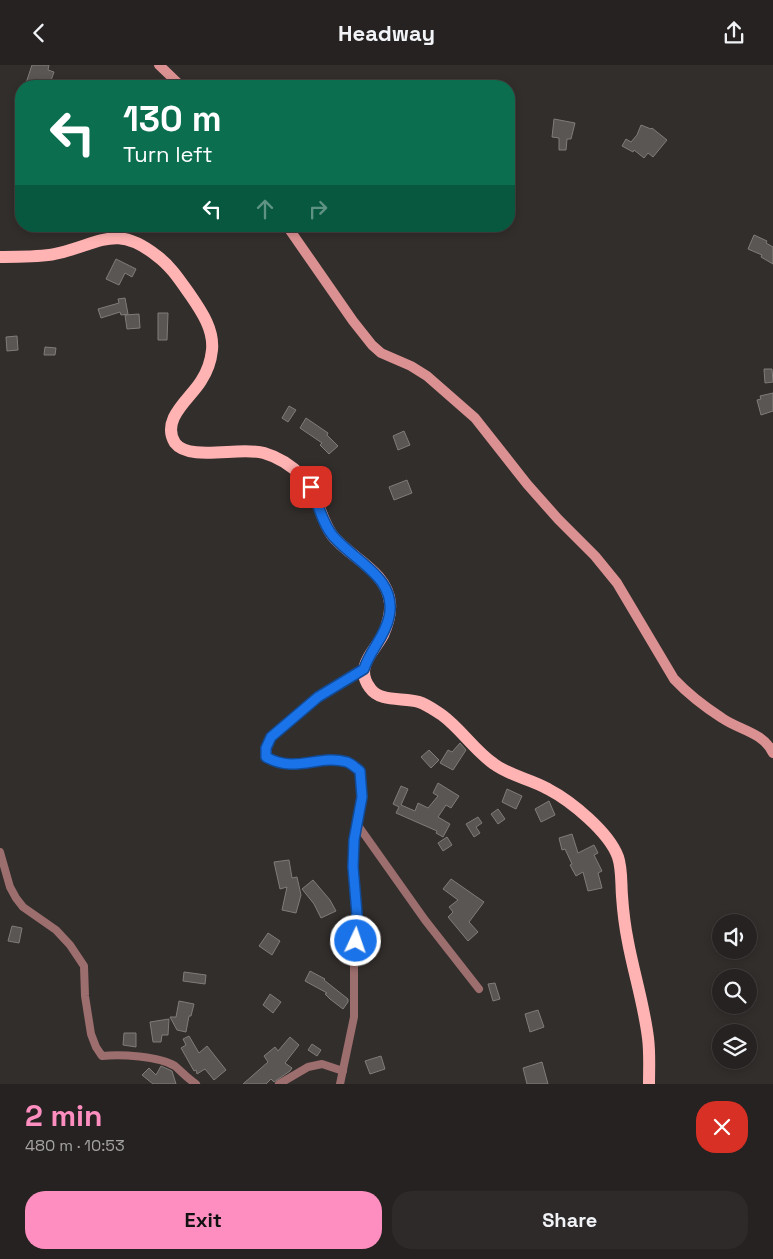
<!DOCTYPE html>
<meta charset="utf-8">
<style>
body{margin:0;font-family:"Space Grotesk",sans-serif;background:#2e2a2a;color:#f1f3f6;height:100vh;display:flex;flex-direction:column;font-size:19px;white-space:nowrap}
*{box-sizing:border-box;margin:0}
p{font-size:16px;color:#a4a4a5}
.icon{flex:none;width:28px;height:28px;fill:none;stroke:currentColor;stroke-width:2;stroke-linecap:round;stroke-linejoin:round}
.map{position:relative;height:1019px;overflow:hidden}
.details{display:flex;flex-direction:column;background:#262221;flex:1}
.details>*{flex:none}
.guide{position:absolute;left:15px;top:15px;width:500px;height:152px;border-radius:20px;box-shadow:0 2px 8px #0003,0 0 0 1px #423f3f;background:#0b6e4f;color:#fff;overflow:hidden}
.tools{position:absolute;left:712px;top:849px;display:grid;gap:10px}
.tools a{display:grid;place-items:center;width:45px;height:45px;border-radius:50%;background:#262221;box-shadow:0 2px 8px #0003,0 0 0 1px #423f3f;font-size:25px}
.pin{position:absolute;display:grid;place-items:center;width:42px;height:42px;color:#fff;margin:-21px;border-radius:10px;box-shadow:0 2px 8px #0006}
.me{position:absolute;width:55px;margin:-28px;rotate:3deg;stroke-linejoin:round;filter:drop-shadow(0 0 4px #0008)}
.turn{display:flex;align-items:center;gap:18px;height:105px;padding:0 25px;font-size:22px}
.turn .icon{width:65px;height:65px;stroke-width:2.5}
.turn b{display:block;font-size:35px;line-height:42px}
.lanes{display:flex;align-items:center;height:48px;padding:0 25px;background:#0003;justify-content:center;gap:25px;direction:ltr}
.lanes .off{opacity:.35}
.round{display:grid;place-items:center;flex:none;width:52px;height:52px;border-radius:20px;background:#2e2a2a}
.head{display:flex;align-items:center;justify-content:space-between;height:85px;padding:0 25px}
h1{font-size:30px;font-weight:700;line-height:38px;color:#fd8ebf}
.action{display:flex;gap:10px;margin-top:auto;padding:10px 25px}
.action a{flex:1;height:58px;border-radius:20px;background:#fd8ebf;color:#111;font-size:20px;font-weight:700;line-height:58px;text-align:center}
.action a+a{background:#2e2a2a;color:#f1f3f6}
header{display:flex;justify-content:space-between;align-items:center;height:65px;padding:0 25px;background:#262221;font-size:22px;font-weight:700}
.map>svg:first-child{display:block}
.building{fill:#5a5653;stroke:#807c79}
.lines{fill:none;stroke-linecap:round;stroke-linejoin:round}
.minor{stroke:#9d6e6e;stroke-width:8}
.secondary{stroke:#db9191;stroke-width:10}
.primary{stroke:#ffb3b2;stroke-width:12}
.route-casing{stroke:#114b97;stroke-width:12}
.route{stroke:#1a73e8;stroke-width:9}
</style>
<header><svg class="icon" aria-label="back" viewBox="0 0 24 24"><path d="M15 5l-7 7 7 7"/></svg>Headway<svg class="icon" aria-label="share" viewBox="0 0 24 24"><path d="M12 15V3M7 8l5-5 5 5M5 13v7h14v-7"/></svg></header>
<div class="map">
<svg width="773" height="1019" viewBox="0 0 773 1019">
<rect width="100%" height="100%" fill="#322e2c"/>
<g class="building">
<polygon points="32,0 49,0 48,5 54,7 49,21 25,21"/>
<polygon points="554,54 575,58 571,74 567,74 566,85 559,85 559,73 552,72"/>
<polygon points="641,60 651,64 652,63 667,75 653,92 648,88 644,93 634,85 633,87 622,81 626,74 631,77 637,70"/>
<polygon points="754,170 767,176 766,178 773,182 773,199 761,192 762,190 748,184"/>
<polygon points="116,194 136,204 132,212 125,208 119,220 106,214"/>
<polygon points="125,233 128,249 121,250 120,247 101,253 98,244 119,238 118,234"/>
<polygon points="158,248 168,248 167,275 158,275"/>
<polygon points="139,249 140,263 127,264 125,250"/>
<polygon points="17,271 18,285 7,286 6,272"/>
<polygon points="45,282 56,283 55,290 44,290"/>
<polygon points="764,304 772,304 773,317 765,318"/>
<polygon points="773,328 773,346 761,350 757,335 761,334 760,331"/>
<polygon points="289,341 296,345 288,357 282,353"/>
<polygon points="306,353 328,368 327,370 338,381 329,389 320,380 322,378 300,363"/>
<polygon points="404,366 410,380 398,385 393,371"/>
<polygon points="407,415 412,428 394,435 389,422"/>
<polygon points="460,678 466,685 453,705 440,698 448,685 452,687"/>
<polygon points="429,685 439,695 431,703 421,692"/>
<polygon points="438,718 459,731 451,743 446,740 438,752 450,759 443,772 436,768 437,766 396,748 399,742 393,739 401,721 408,724 401,740 415,746 418,738 428,743 438,731 433,728"/>
<polygon points="507,724 522,731 516,744 502,737"/>
<polygon points="549,736 555,750 541,757 535,744"/>
<polygon points="498,744 505,754 498,759 491,749"/>
<polygon points="478,752 482,758 476,762 480,768 474,772 466,759"/>
<polygon points="572,769 578,788 594,780 598,788 594,790 602,806 598,808 602,823 588,826 583,807 576,811 570,800 572,799 565,784 562,785 559,773"/>
<polygon points="447,772 452,780 443,786 438,778"/>
<polygon points="289,795 292,813 297,812 301,830 296,848 282,845 287,822 280,824 274,797"/>
<polygon points="451,814 484,837 469,857 478,867 468,876 448,852 453,847 449,842 458,835 443,824"/>
<polygon points="313,815 330,835 336,846 321,853 314,839 302,824"/>
<polygon points="12,861 22,863 19,878 8,876"/>
<polygon points="268,868 280,876 272,890 259,881"/>
<polygon points="310,906 325,914 324,915 348,934 348,937 343,944 330,934 325,929 327,928 305,916"/>
<polygon points="184,907 206,910 205,919 183,916"/>
<polygon points="495,918 500,934 493,936 488,919"/>
<polygon points="270,929 281,937 273,948 263,940"/>
<polygon points="179,936 194,939 191,951 189,951 186,967 177,965 170,952 176,952"/>
<polygon points="538,945 544,962 530,967 525,949"/>
<polygon points="169,954 168,970 162,970 161,977 153,977 150,957"/>
<polygon points="124,968 136,968 136,982 123,980"/>
<polygon points="189,971 199,988 207,981 226,1005 214,1015 205,1004 197,1009 196,1005 194,1006 181,983 186,980 183,974"/>
<polygon points="290,972 299,980 285,998 292,1003 290,1006 274,1017 271,1014 266,1019 243,1019 268,997 264,991 275,982 278,986"/>
<polygon points="312,979 321,985 317,991 308,985"/>
<polygon points="381,991 385,1004 370,1009 365,996"/>
<polygon points="542,997 548,1019 527,1019 523,1003"/>
<polygon points="161,1001 172,1006 176,1019 153,1019 142,1010 149,1003 156,1010"/>
</g>
<g class="lines">
<g class="minor">
<polyline points="357,759 425,855 479,924"/>
<path d="M0,787L10,822L16,833L23,842L56,865L70,880L84,901L85,931L91,969L96,982L102,991C120,989 159,991 175,1001C182,1007 187,1013 196,1019"/>
<polyline points="279,1019 308,1002 322,999 343,1006"/>
<path d="M340,1019L354,952V891L358,861L353,802L354,775L362,732L360,706C356,703 352,699 347,697C318,689 296,709 266,692V683L271,672L318,632L364,604"/>
</g>
<g class="secondary">
<polyline points="159,0 181,21"/>
<path d="M287,161L353,256L372,280L381,288L411,301L427,311L475,353L527,419L558,454L595,491L617,518L674,614C688,629 705,642 722,653C739,665 763,667 773,688"/>
</g>
<path class="primary" d="M0,192C19,191 41,193 59,188C101,178 117,159 157,191C171,201 181,217 191,231C202,247 214,265 212,285C211,295 207,307 201,316C191,333 160,354 175,378C189,397 241,381 264,388C278,392 292,401 303,412C318,428 319,452 332,470C350,493 387,506 390,538C391,549 387,561 383,570C374,587 354,602 370,623C380,638 404,632 419,637C428,640 434,645 442,650C461,664 474,685 494,699C510,711 531,714 548,724C571,736 609,767 618,792C622,804 621,818 622,831C623,846 625,862 628,877C634,909 644,940 648,973C650,988 649,1004 649,1019"/>
</g>
<g class="lines">
<g class="route-casing">
<path id="route" d="M311,422C318,438 322,458 333,471C354,496 398,513 389,552C385,572 370,585 364,604L318,632L271,672L266,683V692C296,709 318,689 347,697C352,699 356,703 360,706L362,732L354,775L353,802L358,861L356,876"/>
</g>
<use href="#route" class="route"/>
</g>
</svg>
<div class="tools">
<a><svg class="icon" aria-label="sound" viewBox="0 0 24 24"><path d="M4 9h4l5-4v14l-5-4H4zM17 9q2 3 0 6"/></svg></a>
<a><svg class="icon" aria-label="search" viewBox="0 0 24 24"><circle cx="10" cy="10" r="6"/><path d="M15 15l6 6"/></svg></a>
<a><svg class="icon" aria-label="layers" viewBox="0 0 24 24"><path d="M12 4l9 5-9 5-9-5zM3 14l9 5 9-5"/></svg></a>
</div>
<div class="pin" style="left:311px;top:422px;background:#d93025"><svg class="icon" aria-label="arrive" viewBox="0 0 24 24"><path d="M6 21V4h12l-3 4 3 4H6"/></svg></div>
<svg class="me" style="left:356px;top:876px" viewBox="-20 -20 40 40"><circle r="17" fill="#1a73e8" stroke="#fff" stroke-width="3"/><path d="M0-11L8 9 0 5-8 9z" fill="#fff"/></svg>
<div class="guide">
<div class="turn"><svg class="icon" aria-label="left" viewBox="0 0 24 24"><path d="M17 20v-9H6M10 6l-5 5 5 5"/></svg><div><b>130 m</b>Turn left</div></div>
<div class="lanes"><svg class="icon" aria-label="left" viewBox="0 0 24 24"><path d="M17 20v-9H6M10 6l-5 5 5 5"/></svg><svg class="icon off" aria-label="ahead" viewBox="0 0 24 24"><path d="M12 20V5M6 11l6-6 6 6"/></svg><svg class="icon off" aria-label="right" viewBox="0 0 24 24"><path d="M7 20v-9h11M14 6l5 5-5 5"/></svg></div>
</div>
</div>
<section class="details">
<div class="head"><div><h1>2 min</h1><p>480 m · 10:53</p></div><a class="round" style="background:#d93025;color:#fff"><svg class="icon" aria-label="close" viewBox="0 0 24 24"><path d="M6 6l12 12M18 6L6 18"/></svg></a></div>
<div class="action"><a>Exit</a><a>Share</a></div>
</section>
